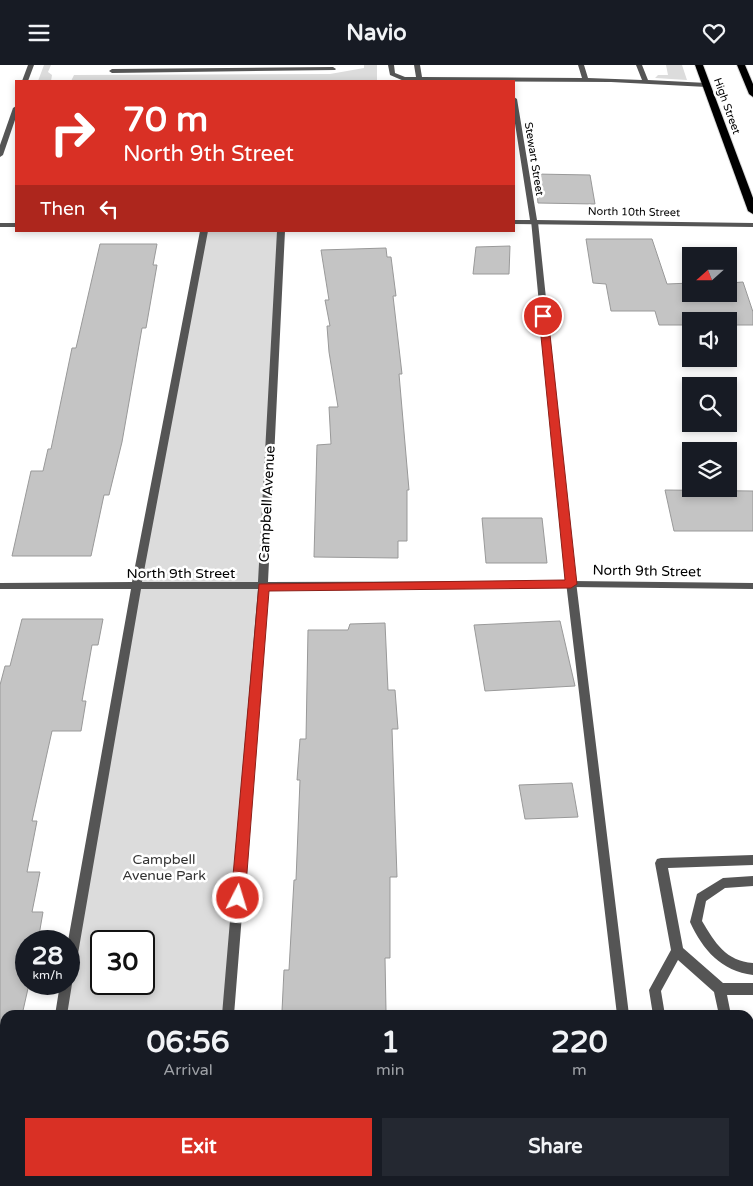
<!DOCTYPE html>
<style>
body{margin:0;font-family:"Varela Round",sans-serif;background:#242831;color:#f1f3f6;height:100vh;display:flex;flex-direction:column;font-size:19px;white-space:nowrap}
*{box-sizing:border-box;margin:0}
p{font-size:16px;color:#9ea1a6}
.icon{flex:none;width:28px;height:28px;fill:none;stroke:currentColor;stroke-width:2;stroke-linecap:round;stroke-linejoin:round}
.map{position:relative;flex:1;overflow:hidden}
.drawer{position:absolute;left:0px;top:945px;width:754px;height:176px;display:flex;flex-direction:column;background:#171b24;border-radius:15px 15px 0 0;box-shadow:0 2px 8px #0003}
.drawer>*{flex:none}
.hud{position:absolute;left:15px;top:15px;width:500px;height:152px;border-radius:0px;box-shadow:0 2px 8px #0003;background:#d93025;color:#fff;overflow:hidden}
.needle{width:32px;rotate:249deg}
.controls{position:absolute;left:682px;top:182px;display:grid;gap:10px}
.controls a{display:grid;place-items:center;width:55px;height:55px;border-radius:0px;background:#171b24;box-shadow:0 2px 8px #0003;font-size:25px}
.speed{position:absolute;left:15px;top:865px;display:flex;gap:10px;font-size:25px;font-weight:700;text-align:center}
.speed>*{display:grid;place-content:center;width:65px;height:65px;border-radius:50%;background:#171b24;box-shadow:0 2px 8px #0003;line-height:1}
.speed small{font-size:12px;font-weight:400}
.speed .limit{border:2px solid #111;border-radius:8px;background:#fff;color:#111}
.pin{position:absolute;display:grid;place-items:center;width:42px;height:42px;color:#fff;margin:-21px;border:2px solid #fff;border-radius:50%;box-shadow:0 1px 5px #0007}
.me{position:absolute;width:55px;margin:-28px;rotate:5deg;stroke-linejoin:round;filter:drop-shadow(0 0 4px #0008)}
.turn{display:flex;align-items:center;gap:18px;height:105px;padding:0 25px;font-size:22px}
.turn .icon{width:65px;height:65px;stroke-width:2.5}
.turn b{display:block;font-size:35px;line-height:42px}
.then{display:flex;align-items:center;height:48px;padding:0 25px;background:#0003;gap:10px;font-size:19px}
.eta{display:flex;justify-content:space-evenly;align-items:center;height:85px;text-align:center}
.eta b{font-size:30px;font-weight:700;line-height:35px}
.button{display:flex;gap:10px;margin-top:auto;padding:10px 25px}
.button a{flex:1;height:58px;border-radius:0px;background:#d93025;color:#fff;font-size:20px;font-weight:700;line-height:58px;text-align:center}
.button a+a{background:#242831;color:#f1f3f6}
header{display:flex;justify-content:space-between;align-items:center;height:65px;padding:0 25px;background:#171b24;font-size:22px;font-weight:700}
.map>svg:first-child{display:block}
.green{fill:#dcdcdc;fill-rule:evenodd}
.building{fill:#c4c4c4;stroke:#999}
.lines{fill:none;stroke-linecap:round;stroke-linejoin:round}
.trunk-casing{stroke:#dbdbdb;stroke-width:2}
.service{fill:#555;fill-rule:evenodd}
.minor{fill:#555;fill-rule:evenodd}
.trunk{fill:#000;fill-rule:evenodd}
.route{fill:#d93025;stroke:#8d1f18}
.labels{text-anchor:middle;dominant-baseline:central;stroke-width:5;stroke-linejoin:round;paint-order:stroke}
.far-street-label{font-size:11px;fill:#000;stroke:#fff}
.street-label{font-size:14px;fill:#000;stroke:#fff}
.park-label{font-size:14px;fill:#333;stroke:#fff}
</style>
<header><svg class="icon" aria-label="menu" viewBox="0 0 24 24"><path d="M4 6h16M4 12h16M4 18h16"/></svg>Navio<svg class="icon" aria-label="heart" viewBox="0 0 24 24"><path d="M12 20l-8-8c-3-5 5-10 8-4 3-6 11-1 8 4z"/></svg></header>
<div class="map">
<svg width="753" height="1121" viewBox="0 0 753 1121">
<rect width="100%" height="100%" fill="#fff"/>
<g class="green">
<polygon points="44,0 51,0 48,7 52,10 51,16 71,16 74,10 330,9 364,3 364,0 377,0 377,16 38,16"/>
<polygon points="666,0 682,0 687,15 655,13 658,10 668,10"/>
<path d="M204,166H281L263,522L228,950H61L66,919H69V906L136,522ZM101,876H144V919H101Z"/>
<polygon points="32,1116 215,1116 214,1121 31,1121"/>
</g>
<g class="building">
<polygon points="535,109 590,110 595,139 538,138"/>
<polygon points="586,174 652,174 667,219 691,218 691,229 729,229 729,218 743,217 753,247 753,260 729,260 729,256 691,256 691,260 659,260 655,246 611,246 606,219 593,218"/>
<polygon points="100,179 157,179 153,200 157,200 146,263 142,263 122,377 109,430 104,430 91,491 12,491 31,406 43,406 48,384 51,384 72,283 76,283"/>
<polygon points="510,181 509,209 473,209 476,182"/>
<polygon points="386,183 387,192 391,192 396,231 393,231 402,309 399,309 409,425 407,425 407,476 398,476 398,493 314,492 317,380 331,379 329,342 338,342 329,287 327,261 330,261 325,235 329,235 321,185"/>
<polygon points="665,425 753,426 753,466 674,466"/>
<polygon points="482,453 542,453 547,498 486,498"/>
<polygon points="22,554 103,554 98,580 92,580 82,636 86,636 81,666 52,666 32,756 37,756 27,807 40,807 32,847 43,847 38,876 26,876 26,919 29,919 22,950 5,950 5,996 0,995 0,620 5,601 10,601"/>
<polygon points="560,556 575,621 485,626 474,560"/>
<polygon points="385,558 388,625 395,625 398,664 392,664 397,812 390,812 390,893 385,893 386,946 282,946 284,905 289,905 294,815 296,815 300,715 297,715 300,674 306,674 308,565 348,565 350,559"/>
<polygon points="572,718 578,752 525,754 519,720"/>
</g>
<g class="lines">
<g class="trunk-casing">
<g id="trunk">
<polygon points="695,0 703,0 753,133 753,149 748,146"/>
<polygon points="737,0 745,0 753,19 753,32 749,29"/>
</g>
</g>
<g class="service">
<polygon points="28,0 34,0 28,16 22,16"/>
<polygon points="388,0 394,0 395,8 405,12 416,12 414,0 420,0 422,12 582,13 578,0 584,0 588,13 642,15 636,0 642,0 648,15 707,18 710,20 707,22 611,17 404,16 390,10"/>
<polygon points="333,2 336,4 335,5 112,8 109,6 112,4"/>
<polygon points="16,41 16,52 3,90 0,92 0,80 13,43"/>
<polygon points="531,155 538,157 574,500 629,950 617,950 564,500"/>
<polygon points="753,790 753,800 668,803 683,883 723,918 753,918 753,930 727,930 731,950 719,950 714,927 678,895 661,926 665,950 653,950 649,925 671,885 655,798 657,794 661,793"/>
<path d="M753,811V821L725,823L706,836L702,856C715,878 726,896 753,898V910C721,906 703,885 690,857L697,829L723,813Z"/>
<polygon points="749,1076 753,1078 753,1114 749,1112"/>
<rect x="637" y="1116" width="14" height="5"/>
<polygon points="698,1116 713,1116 715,1121 700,1121"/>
</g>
<g class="minor">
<polygon points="511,13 513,14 514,15 514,16 508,16"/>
<polygon points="514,32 517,34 537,155 753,158 753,162 514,159 514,155 530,155 514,52"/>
<rect x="0" y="158" width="16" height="4"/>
<polygon points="200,166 208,166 142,517 258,517 277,166 285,166 268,517 571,516 753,518 753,524 571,522 268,524 234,950 222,950 258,524 141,524 75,906 73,910 69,912 68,876 131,524 0,524 0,518 132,517"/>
<polygon points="69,914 72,919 67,950 55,950 60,919 69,919"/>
<polygon points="25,1116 39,1116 38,1121 24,1121"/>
<polygon points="208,1116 222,1116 221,1121 207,1121"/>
</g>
<use href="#trunk" class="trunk"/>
</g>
<polygon class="route" points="543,248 548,251 577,519 571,523 269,526 245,833 243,837 233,837 231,833 259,519 565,515 539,251"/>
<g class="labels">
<g class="far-street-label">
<text transform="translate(727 41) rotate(70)">High Street</text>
<text transform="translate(534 94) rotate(81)">Stewart Street</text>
<text transform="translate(634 147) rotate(1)">North 10th Street</text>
</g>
<g class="street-label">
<text transform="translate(267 439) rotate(-87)">Campbell Avenue</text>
<text transform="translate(647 506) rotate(1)">North 9th Street</text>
<text x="181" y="508">North 9th Street</text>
</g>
<g class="park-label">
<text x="164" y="794">Campbell<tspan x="164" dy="16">Avenue Park</tspan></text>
</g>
</g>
</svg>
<div class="controls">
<a><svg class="needle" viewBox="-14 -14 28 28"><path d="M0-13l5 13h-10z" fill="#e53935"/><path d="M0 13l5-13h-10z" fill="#9ea1a6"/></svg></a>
<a><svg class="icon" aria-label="sound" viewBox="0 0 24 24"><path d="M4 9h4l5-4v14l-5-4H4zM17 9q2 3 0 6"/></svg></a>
<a><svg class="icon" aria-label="search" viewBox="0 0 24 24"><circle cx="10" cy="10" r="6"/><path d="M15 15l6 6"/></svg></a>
<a><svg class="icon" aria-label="layers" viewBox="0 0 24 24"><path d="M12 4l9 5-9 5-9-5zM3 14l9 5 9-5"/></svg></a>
</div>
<div class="speed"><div>28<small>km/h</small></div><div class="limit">30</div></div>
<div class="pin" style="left:543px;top:251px;background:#d93025"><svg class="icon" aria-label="arrive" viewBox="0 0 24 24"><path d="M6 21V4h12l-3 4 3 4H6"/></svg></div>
<svg class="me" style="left:238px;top:833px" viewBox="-20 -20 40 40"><circle r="17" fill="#d93025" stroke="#fff" stroke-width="3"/><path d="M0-11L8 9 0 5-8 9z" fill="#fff"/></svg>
<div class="hud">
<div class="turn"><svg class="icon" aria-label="right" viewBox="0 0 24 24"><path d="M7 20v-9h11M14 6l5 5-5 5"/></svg><div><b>70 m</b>North 9th Street</div></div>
<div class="then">Then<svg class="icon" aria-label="left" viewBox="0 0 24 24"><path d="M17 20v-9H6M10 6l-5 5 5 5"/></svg></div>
</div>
<section class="drawer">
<div class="eta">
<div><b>06:56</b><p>Arrival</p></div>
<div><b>1</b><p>min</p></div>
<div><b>220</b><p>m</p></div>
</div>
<div class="button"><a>Exit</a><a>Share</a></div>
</section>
</div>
